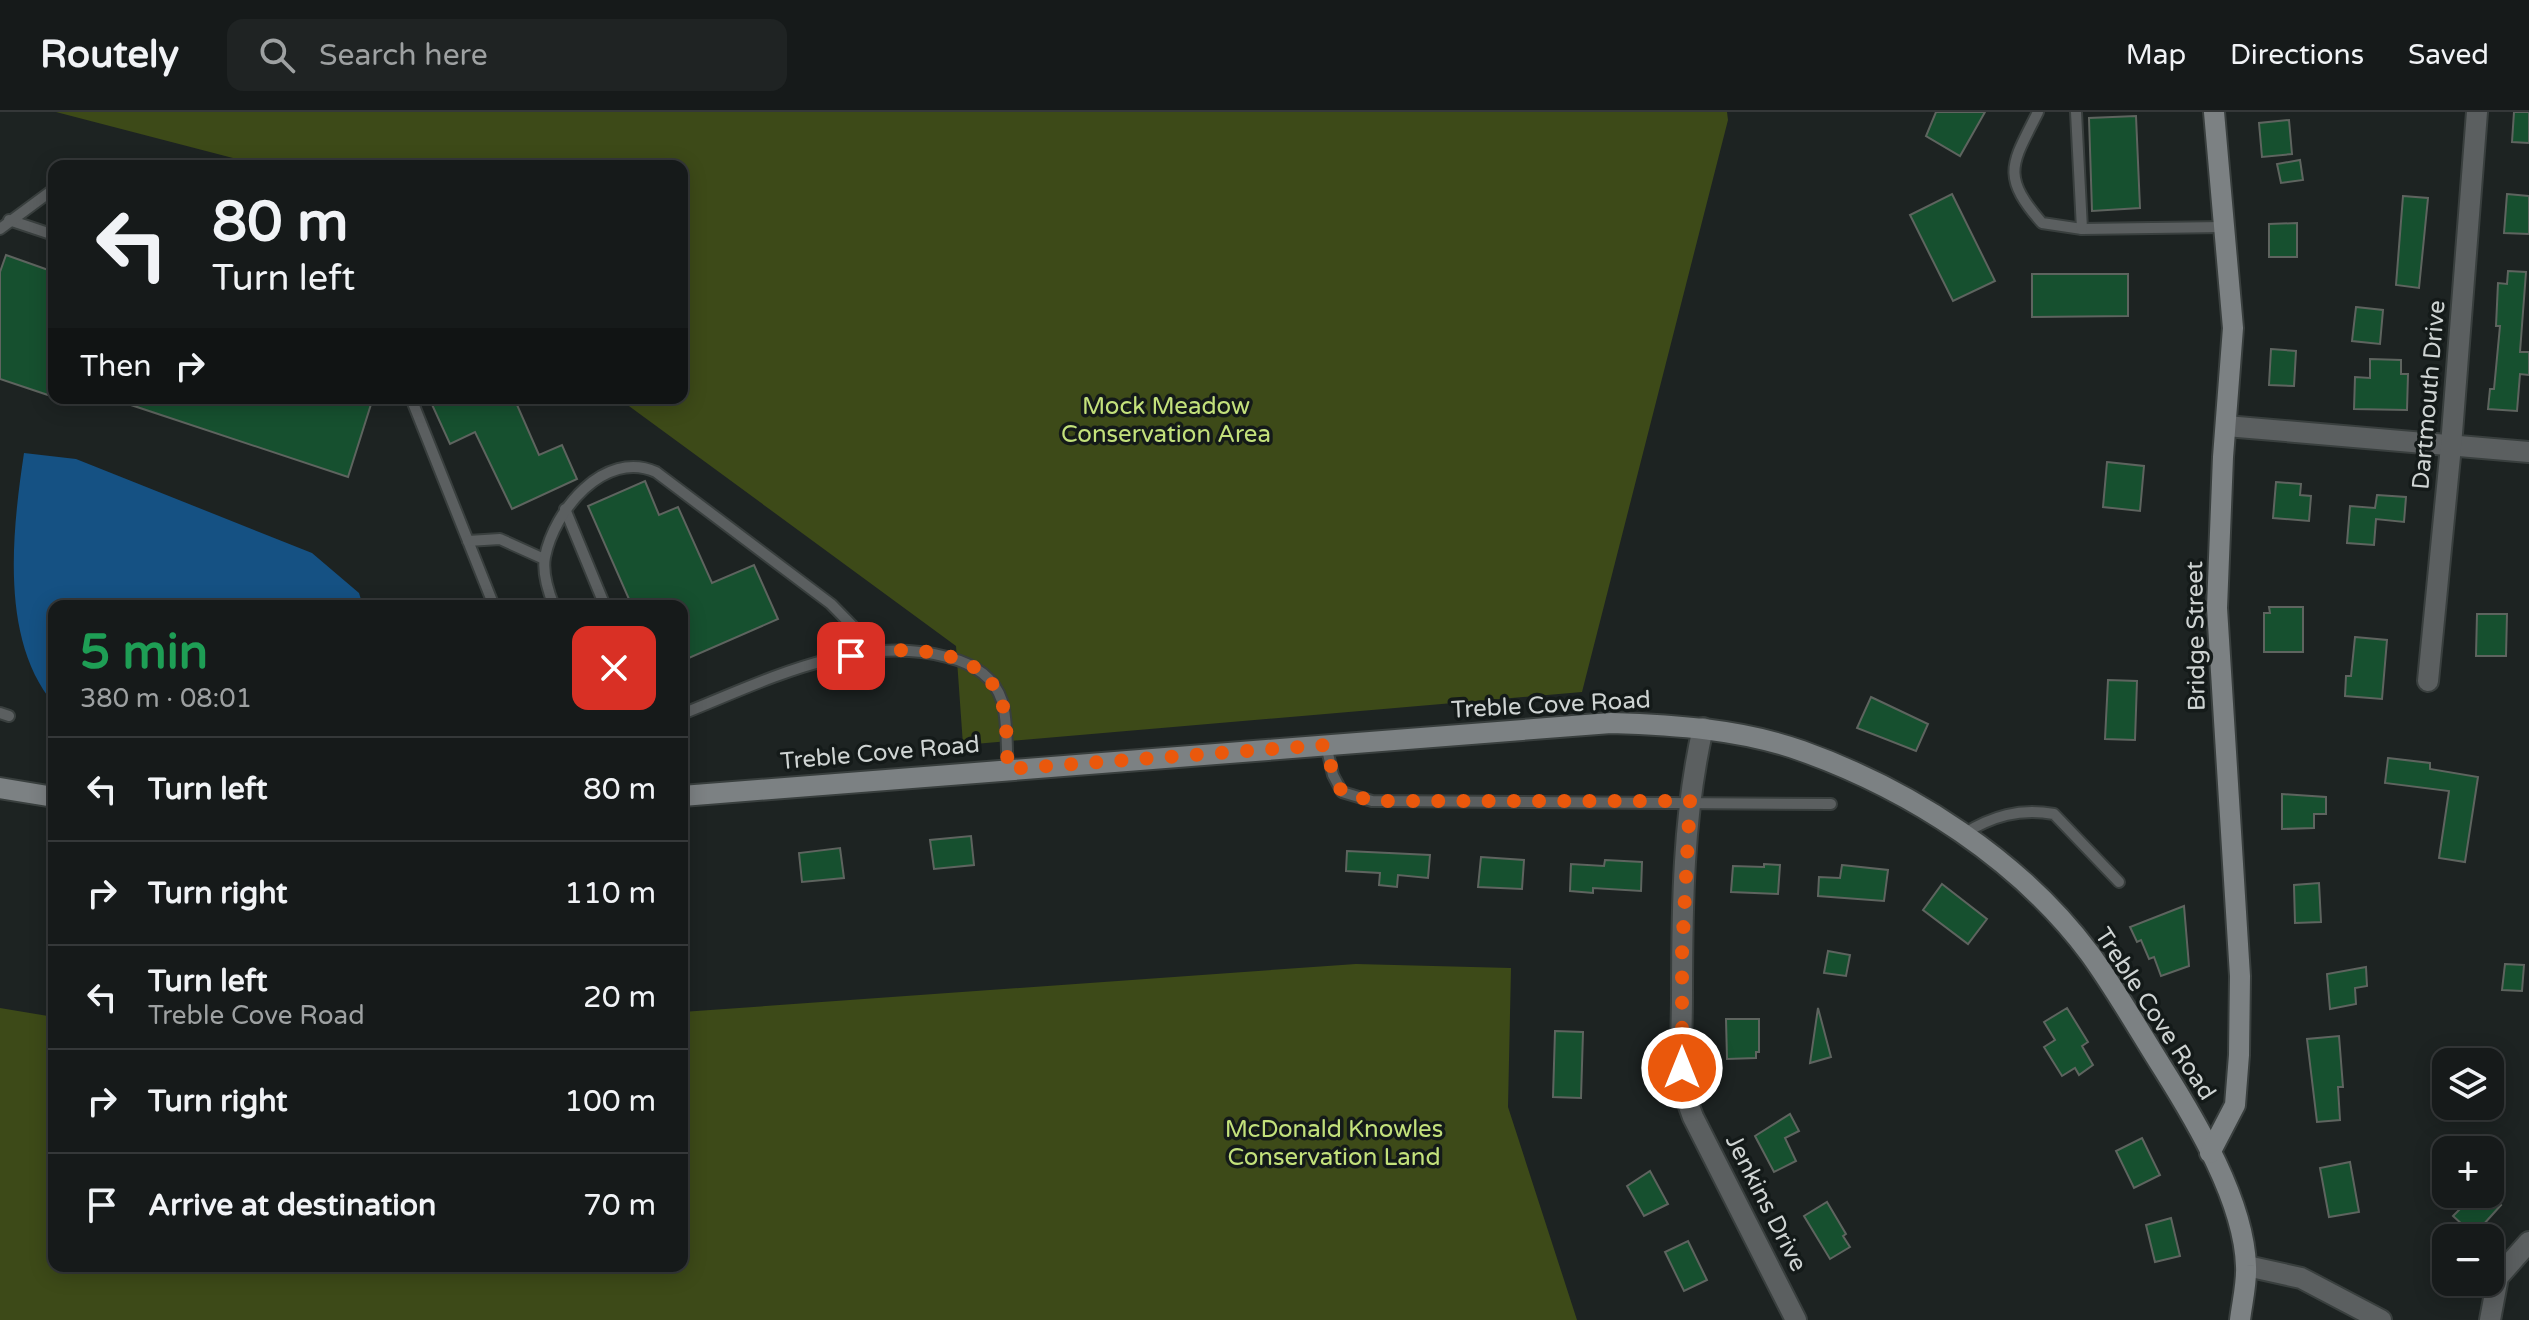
<!DOCTYPE html>
<meta charset="utf-8">
<style>
body{margin:0;font-family:"Varela Round",sans-serif;background:#1f2323;color:#f1f3f6;height:100vh;display:flex;flex-direction:column;font-size:30px;white-space:nowrap}
*{box-sizing:border-box;margin:0}
p{font-size:26px;color:#9ea1a2}
.icon{flex:none;width:44px;height:44px;fill:none;stroke:currentColor;stroke-width:2;stroke-linecap:round;stroke-linejoin:round}
.map{position:relative;flex:1;overflow:hidden}
.details{position:absolute;left:48px;top:488px;width:640px;height:672px;display:flex;flex-direction:column;background:#161a1a;border-radius:16px;box-shadow:0 4px 20px #0003,0 0 0 2px #353839}
.details>*{flex:none}
.guide{position:absolute;left:48px;top:48px;width:640px;height:244px;border-radius:16px;box-shadow:0 4px 20px #0003,0 0 0 2px #353839;background:#161a1a;color:#f1f3f6;overflow:hidden}
.fabs{position:absolute;left:2432px;top:936px;display:grid;gap:16px}
.fabs a{display:grid;place-items:center;width:72px;height:72px;border-radius:16px;background:#161a1a;box-shadow:0 4px 20px #0003,0 0 0 2px #353839;font-size:40px}
.pin{position:absolute;display:grid;place-items:center;width:68px;height:68px;color:#fff;margin:-34px;border-radius:16px;box-shadow:0 4px 12px #0006}
.me{position:absolute;width:88px;margin:-44px;rotate:0deg;stroke-linejoin:round;filter:drop-shadow(0 0 6px #0008)}
.turn{display:flex;align-items:center;gap:28px;height:168px;padding:0 32px;font-size:36px}
.turn .icon{width:104px;height:104px;stroke-width:2.5}
.turn b{display:block;font-size:56px;line-height:68px}
.then{display:flex;align-items:center;height:76px;padding:0 32px;background:#0003;gap:16px;font-size:30px}
.round{display:grid;place-items:center;flex:none;width:84px;height:84px;border-radius:16px;background:#1f2323}
.overview{display:flex;align-items:center;justify-content:space-between;height:136px;padding:0 32px}
h1{font-size:48px;font-weight:800;line-height:60px;color:#1e9e55}
ul{padding:0;list-style:none}
li{display:flex;align-items:center;gap:24px;height:104px;padding:0 32px;border-top:2px solid #353839}
li div{flex:1}
li b{display:block;font-size:30px}
li em{font-style:normal}
header{display:flex;align-items:center;gap:48px;box-sizing:border-box;height:112px;padding:0 40px;background:#161a1a;border-bottom:2px solid #353839}
header strong{font-size:38px}
nav{display:flex;gap:44px;margin-inline-start:auto;font-size:28px}
.search{width:560px;height:72px;background:#1f2323;display:flex;align-items:center;gap:20px;box-sizing:border-box;padding:0 28px;border-radius:16px;color:#9ea1a2;font-size:30px}
.map>svg:first-child{display:block}
.green{fill:#3d4a18}
.water{fill:#155183}
.building{fill:#16502f;stroke:#5e645f;stroke-width:2}
.lines{fill:none;stroke-linecap:round;stroke-linejoin:round}
.service-casing{stroke:#393f3e;stroke-width:14}
.minor-casing{stroke:#393f3e;stroke-width:24}
.secondary-casing{stroke:#393f3e;stroke-width:24}
.service{stroke:#5b5f60;stroke-width:10}
.minor{stroke:#5b5f60;stroke-width:20}
.secondary{stroke:#7c8183;stroke-width:20}
.route{stroke:#ea580c;stroke-width:14;stroke-dasharray:0 25.2}
.labels{text-anchor:middle;dominant-baseline:central;stroke-width:7;stroke-linejoin:round;paint-order:stroke}
.street-label{font-size:24px;fill:#cfd4d3;stroke:#141a19}
.park-label{font-size:24px;fill:#c3e17b;stroke:#141a19}
</style>
<header>
<strong>Routely</strong>
<div class="search"><svg class="icon" aria-label="search" viewBox="0 0 24 24"><circle cx="10" cy="10" r="6"/><path d="M15 15l6 6"/></svg>Search here</div>
<nav><a>Map</a><a>Directions</a><a>Saved</a></nav>
</header>
<div class="map">
<svg width="2529" height="1208" viewBox="0 0 2529 1208">
<rect width="100%" height="100%" fill="#1d2322"/>
<g class="green">
<polygon points="56,0 1727,0 1728,8 1582,580 963,633 956,534 618,286 682,286 682,54 264,54"/>
<polygon points="1356,852 1511,856 1508,995 1577,1208 0,1208 0,896 54,905 54,1154 682,1154 682,900"/>
</g>
<path class="water" d="M24,341L76,347L312,441L359,481L363,494H54V592C0,528 12,421 24,341Z"/>
<g class="building">
<polygon points="1936,0 1985,0 1960,44 1926,24"/>
<polygon points="2514,0 2529,0 2529,31 2512,30"/>
<polygon points="2136,4 2140,96 2092,99 2089,6"/>
<polygon points="2289,8 2292,42 2262,45 2259,11"/>
<polygon points="2300,48 2303,68 2281,71 2277,52"/>
<polygon points="1952,82 1995,169 1953,189 1910,103"/>
<polygon points="2507,82 2529,84 2529,122 2504,121"/>
<polygon points="2403,84 2428,86 2419,176 2396,173"/>
<polygon points="2297,111 2297,145 2269,145 2269,112"/>
<polygon points="6,143 54,160 54,285 0,267 0,160"/>
<polygon points="2508,159 2526,160 2520,240 2529,240 2529,263 2520,262 2517,299 2488,297 2490,277 2494,277 2500,214 2496,214 2498,171 2507,172"/>
<polygon points="2032,162 2128,162 2128,204 2032,205"/>
<polygon points="2356,195 2383,198 2380,232 2352,229"/>
<polygon points="2271,237 2296,239 2294,274 2269,273"/>
<polygon points="2370,247 2401,248 2401,262 2408,262 2407,298 2354,297 2355,265 2370,266"/>
<polygon points="120,286 373,286 348,365 119,289"/>
<polygon points="429,286 514,286 539,343 562,333 577,367 512,397 475,320 450,332"/>
<polygon points="2107,350 2144,354 2140,399 2103,395"/>
<polygon points="645,369 659,403 678,395 712,471 754,453 778,507 682,549 682,494 632,494 588,394"/>
<polygon points="2276,370 2301,372 2300,383 2311,384 2309,409 2273,406"/>
<polygon points="2377,383 2406,385 2404,410 2376,407 2374,433 2347,431 2350,394 2375,396"/>
<polygon points="2269,495 2303,495 2303,540 2264,540 2264,501 2270,501"/>
<polygon points="2477,502 2507,502 2506,544 2476,544"/>
<polygon points="2355,525 2387,528 2382,587 2345,584 2346,564 2351,564"/>
<polygon points="2108,568 2137,569 2135,628 2105,627"/>
<polygon points="1871,585 1928,612 1916,639 1857,616"/>
<polygon points="2388,646 2430,651 2430,657 2478,665 2465,750 2439,746 2449,679 2385,671"/>
<polygon points="2282,682 2326,685 2326,702 2314,702 2314,716 2282,717"/>
<polygon points="971,724 974,753 934,757 930,728"/>
<polygon points="840,736 844,766 802,770 799,741"/>
<polygon points="1347,739 1430,743 1428,766 1398,763 1397,775 1379,773 1380,761 1346,759"/>
<polygon points="1481,745 1524,748 1522,777 1478,775"/>
<polygon points="1605,748 1642,750 1641,779 1593,776 1593,781 1570,779 1571,752 1604,754"/>
<polygon points="1764,752 1780,753 1778,782 1731,780 1733,754 1764,755"/>
<polygon points="1842,753 1888,758 1884,789 1818,784 1819,765 1840,766"/>
<polygon points="2319,771 2321,810 2295,811 2294,773"/>
<polygon points="1942,772 1987,807 1968,832 1923,798"/>
<polygon points="2184,794 2189,854 2161,864 2154,845 2149,847 2141,828 2137,830 2130,815"/>
<polygon points="1828,839 1850,843 1846,864 1824,861"/>
<polygon points="2505,852 2524,853 2522,879 2502,878"/>
<polygon points="2366,855 2367,874 2355,876 2356,892 2330,897 2327,862"/>
<polygon points="1818,896 1831,945 1810,951"/>
<polygon points="2067,896 2088,930 2082,934 2093,953 2079,963 2075,956 2062,964 2044,935 2055,928 2044,910"/>
<polygon points="1726,907 1759,907 1759,940 1756,940 1756,946 1727,947"/>
<polygon points="1555,919 1583,920 1581,986 1553,985"/>
<polygon points="2339,924 2343,975 2338,975 2340,1008 2317,1010 2307,927"/>
<polygon points="1790,1002 1799,1019 1785,1026 1796,1049 1774,1060 1755,1024"/>
<polygon points="2142,1026 2160,1063 2134,1076 2116,1039"/>
<polygon points="2350,1050 2359,1100 2329,1105 2320,1056"/>
<polygon points="1650,1059 1668,1092 1644,1104 1627,1074"/>
<polygon points="2447,1082 2488,1082 2501,1093 2474,1123 2453,1104 2462,1095"/>
<polygon points="1827,1090 1846,1122 1843,1124 1850,1135 1830,1147 1804,1104"/>
<polygon points="2171,1106 2180,1144 2155,1150 2146,1113"/>
<polygon points="1688,1129 1707,1168 1684,1179 1665,1140"/>
</g>
<g class="lines">
<g class="service-casing">
<g id="service">
<path d="M2038,0C2012,52 2000,63 2042,111L2082,117L2223,115"/>
<polyline points="2076,0 2082,117"/>
<polyline points="9,108 54,123"/>
<polyline points="0,117 54,77"/>
<polyline points="411,286 494,494"/>
<polyline points="565,397 605,494"/>
<polyline points="468,429 500,427 544,447"/>
<path d="M554,494C548,479 542,461 545,445C554,399 604,337 656,360L831,492L876,538"/>
<polyline points="0,601 9,604"/>
<path d="M682,602C765,569 856,521 947,545C971,551 994,564 1002,589C1008,609 1006,636 1008,657"/>
<polyline points="1326,633 1333,663 1342,680 1372,689 1831,692"/>
<path d="M1963,722C1993,704 2019,696 2054,702L2119,770"/>
</g>
</g>
<g class="minor-casing">
<g id="minor">
<polyline points="2226,314 2529,340"/>
<polyline points="2428,569 2451,334 2477,0"/>
<path d="M1703,616C1683,703 1682,796 1682,885C1682,926 1677,967 1693,1005L1796,1208"/>
<polyline points="2247,1154 2301,1166 2381,1208"/>
<polyline points="2490,1208 2498,1165 2529,1130"/>
</g>
</g>
<g class="secondary-casing">
<g id="secondary">
<polyline points="0,676 54,685"/>
<path d="M682,684L1611,611C1674,613 1741,617 1802,639C1911,678 2020,748 2090,842C2116,878 2138,917 2162,955C2196,1009 2244,1089 2246,1154C2247,1171 2242,1191 2240,1208"/>
<polyline points="2210,1041 2235,993 2239,943 2240,864 2217,496 2223,345 2233,216 2214,0"/>
</g>
</g>
<use href="#service" class="service"/>
<use href="#minor" class="minor"/>
<use href="#secondary" class="secondary"/>
</g>
<g class="lines">
<path class="route" d="M851,544C898,533 981,533 1001,588C1008,607 1006,636 1008,657L1326,633L1333,663L1342,680L1372,689H1690L1682,841V956"/>
</g>
<g class="labels">
<g class="street-label">
<text transform="translate(2429 283) rotate(-85)">Dartmouth Drive</text>
<text transform="translate(2196 524) rotate(-91)">Bridge Street</text>
<text transform="translate(1551 593) rotate(-3)">Treble Cove Road</text>
<text transform="translate(880 641) rotate(-5)">Treble Cove Road</text>
<text transform="translate(2155 902) rotate(57)">Treble Cove Road</text>
<text transform="translate(1766 1091) rotate(63)">Jenkins Drive</text>
</g>
<g class="park-label">
<text x="1166" y="294">Mock Meadow<tspan x="1166" dy="28">Conservation Area</tspan></text>
<text x="1334" y="1017">McDonald Knowles<tspan x="1334" dy="28">Conservation Land</tspan></text>
</g>
</g>
</svg>
<div class="fabs">
<a><svg class="icon" aria-label="layers" viewBox="0 0 24 24"><path d="M12 4l9 5-9 5-9-5zM3 14l9 5 9-5"/></svg></a>
<a>+</a>
<a>−</a>
</div>
<div class="pin" style="left:851px;top:544px;background:#d93025"><svg class="icon" aria-label="arrive" viewBox="0 0 24 24"><path d="M6 21V4h12l-3 4 3 4H6"/></svg></div>
<svg class="me" style="left:1682px;top:956px" viewBox="-20 -20 40 40"><circle r="17" fill="#ea580c" stroke="#fff" stroke-width="3"/><path d="M0-11L8 9 0 5-8 9z" fill="#fff"/></svg>
<div class="guide">
<div class="turn"><svg class="icon" aria-label="left" viewBox="0 0 24 24"><path d="M17 20v-9H6M10 6l-5 5 5 5"/></svg><div><b>80 m</b>Turn left</div></div>
<div class="then">Then<svg class="icon" aria-label="right" viewBox="0 0 24 24"><path d="M7 20v-9h11M14 6l5 5-5 5"/></svg></div>
</div>
<section class="details">
<div class="overview"><div><h1>5 min</h1><p>380 m · 08:01</p></div><a class="round" style="background:#d93025;color:#fff"><svg class="icon" aria-label="close" viewBox="0 0 24 24"><path d="M6 6l12 12M18 6L6 18"/></svg></a></div>
<ul>
<li><svg class="icon" aria-label="left" viewBox="0 0 24 24"><path d="M17 20v-9H6M10 6l-5 5 5 5"/></svg><div><b>Turn left</b></div><em>80 m</em></li>
<li><svg class="icon" aria-label="right" viewBox="0 0 24 24"><path d="M7 20v-9h11M14 6l5 5-5 5"/></svg><div><b>Turn right</b></div><em>110 m</em></li>
<li><svg class="icon" aria-label="left" viewBox="0 0 24 24"><path d="M17 20v-9H6M10 6l-5 5 5 5"/></svg><div><b>Turn left</b><p>Treble Cove Road</p></div><em>20 m</em></li>
<li><svg class="icon" aria-label="right" viewBox="0 0 24 24"><path d="M7 20v-9h11M14 6l5 5-5 5"/></svg><div><b>Turn right</b></div><em>100 m</em></li>
<li><svg class="icon" aria-label="arrive" viewBox="0 0 24 24"><path d="M6 21V4h12l-3 4 3 4H6"/></svg><div><b>Arrive at destination</b></div><em>70 m</em></li>
</ul>
</section>
</div>
